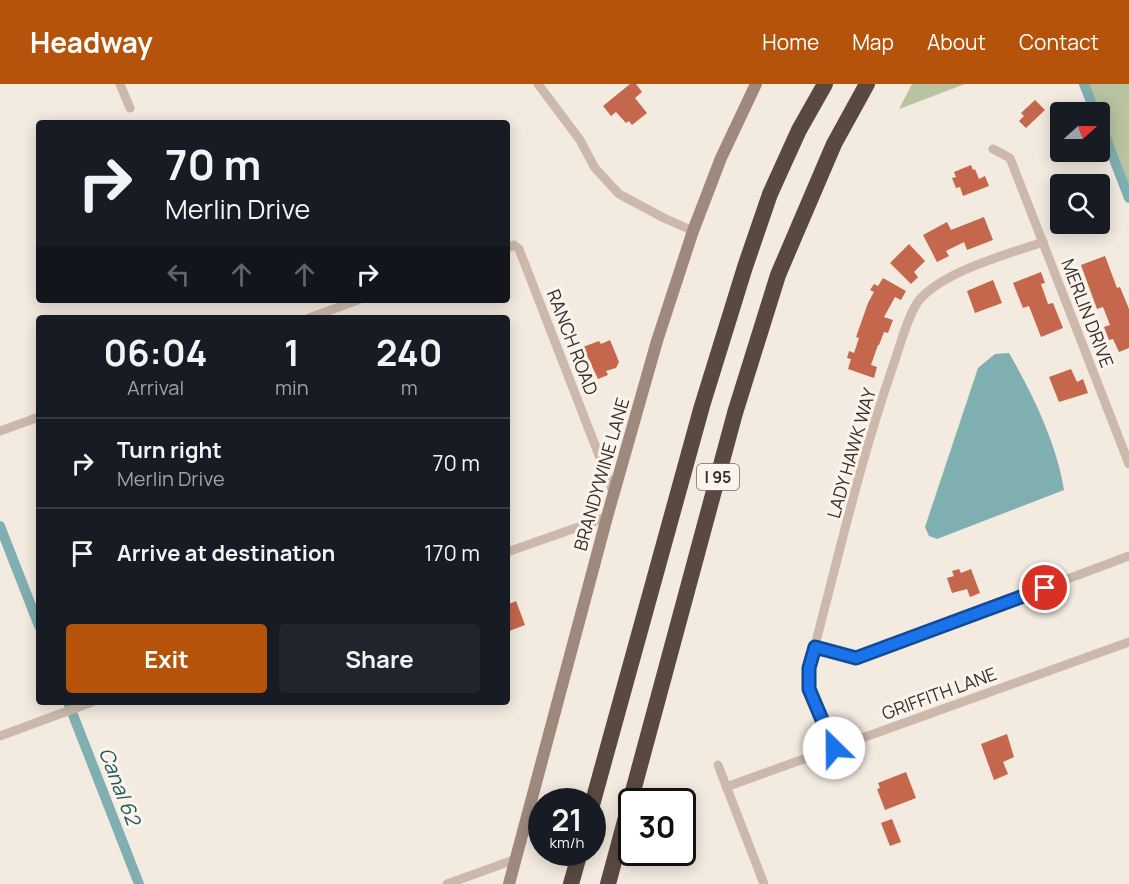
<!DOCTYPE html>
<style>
body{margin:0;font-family:Manrope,sans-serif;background:#20242c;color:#f1f3f6;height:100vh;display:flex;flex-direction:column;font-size:22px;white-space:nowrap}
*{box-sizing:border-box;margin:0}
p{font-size:20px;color:#9ea1a6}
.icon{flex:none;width:33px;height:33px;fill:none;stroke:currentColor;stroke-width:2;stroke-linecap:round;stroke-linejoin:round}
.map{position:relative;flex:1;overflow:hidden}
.side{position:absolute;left:36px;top:231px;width:474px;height:390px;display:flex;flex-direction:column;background:#171b24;border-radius:6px;box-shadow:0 3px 15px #0003}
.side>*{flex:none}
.guide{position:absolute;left:36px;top:36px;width:474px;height:183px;border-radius:6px;box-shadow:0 3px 15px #0003;background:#171b24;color:#f1f3f6;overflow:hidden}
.needle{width:39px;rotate:69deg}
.controls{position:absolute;left:1050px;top:18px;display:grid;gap:12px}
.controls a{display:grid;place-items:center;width:60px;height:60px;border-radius:6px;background:#171b24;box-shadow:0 3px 15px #0003;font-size:30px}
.speed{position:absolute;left:528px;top:704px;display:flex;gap:12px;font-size:30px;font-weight:700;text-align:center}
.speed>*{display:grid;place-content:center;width:78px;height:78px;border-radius:50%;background:#171b24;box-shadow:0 3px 15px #0003;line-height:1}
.speed small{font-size:15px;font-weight:400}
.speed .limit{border:3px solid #111;border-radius:9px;background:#fff;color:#111}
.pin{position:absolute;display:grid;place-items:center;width:51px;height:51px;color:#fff;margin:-26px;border:3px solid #fff;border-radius:50%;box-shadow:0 2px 6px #0007}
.me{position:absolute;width:66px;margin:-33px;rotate:337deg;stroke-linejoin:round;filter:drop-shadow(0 0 4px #0008)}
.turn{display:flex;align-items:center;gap:21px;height:126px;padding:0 30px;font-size:27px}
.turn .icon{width:78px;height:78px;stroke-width:2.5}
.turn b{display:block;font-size:42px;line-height:51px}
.lanes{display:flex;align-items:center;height:57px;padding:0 30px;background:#0003;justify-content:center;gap:30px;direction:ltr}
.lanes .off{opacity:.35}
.eta{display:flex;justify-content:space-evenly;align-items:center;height:102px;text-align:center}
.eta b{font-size:36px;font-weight:700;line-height:42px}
.primary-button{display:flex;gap:12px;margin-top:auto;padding:12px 30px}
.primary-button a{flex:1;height:69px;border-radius:6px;background:#b45309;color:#fff;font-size:24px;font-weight:700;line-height:69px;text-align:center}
.primary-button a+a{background:#20242c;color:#f1f3f6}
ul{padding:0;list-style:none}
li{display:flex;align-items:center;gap:18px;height:90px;padding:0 30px;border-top:2px solid #363941}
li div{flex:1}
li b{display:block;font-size:22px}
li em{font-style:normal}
header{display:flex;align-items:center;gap:36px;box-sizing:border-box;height:84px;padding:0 30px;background:#b45309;color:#fff}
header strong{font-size:28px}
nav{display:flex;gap:33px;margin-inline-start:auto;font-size:21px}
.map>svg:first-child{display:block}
.green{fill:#b8c3a0}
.water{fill:#7fafb0}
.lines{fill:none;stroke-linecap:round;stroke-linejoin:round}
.canal{stroke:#7fafb0;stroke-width:10}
.building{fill:#c5674c}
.street{stroke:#ccb9ac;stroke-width:9}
.secondary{stroke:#9f897d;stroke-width:12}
.highway{stroke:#5a4942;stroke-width:16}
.route-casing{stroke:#114b97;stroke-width:15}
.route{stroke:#1a73e8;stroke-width:10}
.labels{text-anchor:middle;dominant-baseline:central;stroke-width:6;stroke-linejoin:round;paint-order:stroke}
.shield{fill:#faf4ed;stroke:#746a65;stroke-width:1.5}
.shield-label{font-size:16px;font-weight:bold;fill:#3a2f2b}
.street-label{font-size:18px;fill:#3a2f2b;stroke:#faf4ed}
.water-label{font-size:20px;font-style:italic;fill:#20595b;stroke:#faf4ed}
</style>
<header>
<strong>Headway</strong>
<nav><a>Home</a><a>Map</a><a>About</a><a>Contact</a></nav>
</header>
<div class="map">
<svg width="1129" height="800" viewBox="0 0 1129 800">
<rect width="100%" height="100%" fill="#f3eae0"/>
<g class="green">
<polygon points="912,0 965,0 899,25"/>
<polygon points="1088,0 1129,0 1129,108"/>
</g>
<path class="water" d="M1009,269C1033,311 1056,358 1064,406L937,455L929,452L925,443L978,284L995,270Z"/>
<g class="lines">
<g class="canal">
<polyline points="1084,0 1095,28"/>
<polyline points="1100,39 1129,114"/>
<polyline points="0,442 39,542"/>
<polyline points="68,618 139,800"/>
</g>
</g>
<g class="building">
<polygon points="630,0 636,0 642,8 635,14 647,29 632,41 629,37 626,39 616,28 611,32 603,22"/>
<polygon points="1035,16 1045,26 1026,44 1019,37 1024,32 1021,29"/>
<polygon points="971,81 973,86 975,85 979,95 985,92 989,102 963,112 960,103 956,104 952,94 956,93 954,88"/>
<polygon points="984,133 993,156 967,166 964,158 946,167 949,172 937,178 923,151 947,138 951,146"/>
<polygon points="909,160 925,177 914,188 918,193 911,200 890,179"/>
<polygon points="1105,172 1117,204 1120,203 1129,225 1129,264 1119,268 1113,255 1109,256 1104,243 1110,241 1103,223 1097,225 1081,181"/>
<polygon points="1041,188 1045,199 1041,200 1048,220 1053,219 1063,244 1041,253 1029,222 1023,224 1013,199"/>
<polygon points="883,194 906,207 901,216 895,213 884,233 893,236 888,249 884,248 879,261 878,261 871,281 877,283 874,294 848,285 851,275 847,274 849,267 854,269 859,254 856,253 868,219 874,208 870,206 874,200 878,202"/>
<polygon points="993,196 1002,219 975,229 967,207"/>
<polygon points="610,256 619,278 616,284 606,287 608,291 598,295 583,263 599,257 601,260"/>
<polygon points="1071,285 1077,298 1083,295 1088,309 1059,318 1049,293"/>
<polygon points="959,485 961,489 971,485 980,509 970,513 967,505 952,509 947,494 954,492 952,487"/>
<polygon points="516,517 525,541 507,548 507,521"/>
<polygon points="1007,650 1014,673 1003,678 1008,690 994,696 981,660"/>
<polygon points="906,688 916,714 885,726 877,705 880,704 878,699"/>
<polygon points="892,735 901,758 890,762 881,739"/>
</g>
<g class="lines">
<g class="street">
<polyline points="120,0 130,24"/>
<polyline points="538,0 580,56 595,84 619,110 664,134 693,147"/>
<polyline points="993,65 1010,74 1129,380"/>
<polyline points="507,164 514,161 519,165 614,410"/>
<polyline points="309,234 358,216"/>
<polyline points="0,347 39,333"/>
<polyline points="507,468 607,433"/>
<polyline points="815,563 856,574 1129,472"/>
<polyline points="0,652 92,618"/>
<path d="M834,664L809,605V584C836,483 859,380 893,282C899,265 909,227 920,215C947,186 1006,171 1043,158"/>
<polyline points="718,681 764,800"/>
<polyline points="726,703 1129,558"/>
<polyline points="447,800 516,775"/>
</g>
<polyline class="secondary" points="509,800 607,433 657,257 693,147 721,74 756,0"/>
<g class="highway">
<polyline points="592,721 702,322 745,183 770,110 799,46 825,0"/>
<polyline points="571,800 580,768"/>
<polyline points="608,800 735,329 778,191 834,60 867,0"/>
</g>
</g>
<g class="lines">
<g class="route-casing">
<polyline id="route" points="834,664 809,605 809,584 815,563 856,574 1045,504"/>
</g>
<use href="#route" class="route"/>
</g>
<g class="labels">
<rect class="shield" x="697" y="380" width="42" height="26" rx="4.5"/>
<g class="shield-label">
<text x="718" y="393">I 95</text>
</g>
<g class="street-label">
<text transform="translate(1088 229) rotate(69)">MERLIN DRIVE</text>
<text transform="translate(573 258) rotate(69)">RANCH ROAD</text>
<text transform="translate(851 369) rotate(-74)">LADY HAWK WAY</text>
<text transform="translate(601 390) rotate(-74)">BRANDYWINE LANE</text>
<text transform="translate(939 609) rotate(-20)">GRIFFITH LANE</text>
</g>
<g class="water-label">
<text transform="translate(120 702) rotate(69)">Canal 62</text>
</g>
</g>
</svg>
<div class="controls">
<a><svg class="needle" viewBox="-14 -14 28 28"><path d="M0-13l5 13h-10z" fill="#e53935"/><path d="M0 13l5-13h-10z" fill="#9ea1a6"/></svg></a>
<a><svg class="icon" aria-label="search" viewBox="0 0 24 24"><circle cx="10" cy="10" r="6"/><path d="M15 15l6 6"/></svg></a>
</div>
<div class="speed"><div>21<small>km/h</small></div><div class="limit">30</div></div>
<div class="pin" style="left:1045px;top:504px;background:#d93025"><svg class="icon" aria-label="arrive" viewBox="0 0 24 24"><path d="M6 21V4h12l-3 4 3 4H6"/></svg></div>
<svg class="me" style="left:834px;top:664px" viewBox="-20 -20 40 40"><circle r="19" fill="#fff"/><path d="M0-13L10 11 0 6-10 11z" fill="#1a73e8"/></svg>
<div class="guide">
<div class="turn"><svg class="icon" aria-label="right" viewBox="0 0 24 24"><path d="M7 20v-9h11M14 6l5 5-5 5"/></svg><div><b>70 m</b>Merlin Drive</div></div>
<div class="lanes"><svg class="icon off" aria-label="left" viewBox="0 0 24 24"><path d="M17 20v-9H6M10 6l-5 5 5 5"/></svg><svg class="icon off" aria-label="ahead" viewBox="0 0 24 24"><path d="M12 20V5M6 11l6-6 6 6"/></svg><svg class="icon off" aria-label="ahead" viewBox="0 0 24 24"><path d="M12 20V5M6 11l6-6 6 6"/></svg><svg class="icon" aria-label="right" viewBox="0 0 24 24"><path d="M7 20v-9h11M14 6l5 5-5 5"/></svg></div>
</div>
<section class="side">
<div class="eta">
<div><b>06:04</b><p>Arrival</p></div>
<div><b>1</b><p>min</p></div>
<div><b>240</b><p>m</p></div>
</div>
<ul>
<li><svg class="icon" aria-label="right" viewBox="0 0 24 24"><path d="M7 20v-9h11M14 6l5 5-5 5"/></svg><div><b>Turn right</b><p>Merlin Drive</p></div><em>70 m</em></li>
<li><svg class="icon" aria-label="arrive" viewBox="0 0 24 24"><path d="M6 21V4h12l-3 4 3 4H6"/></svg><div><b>Arrive at destination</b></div><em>170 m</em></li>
</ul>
<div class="primary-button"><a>Exit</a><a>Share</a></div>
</section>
</div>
